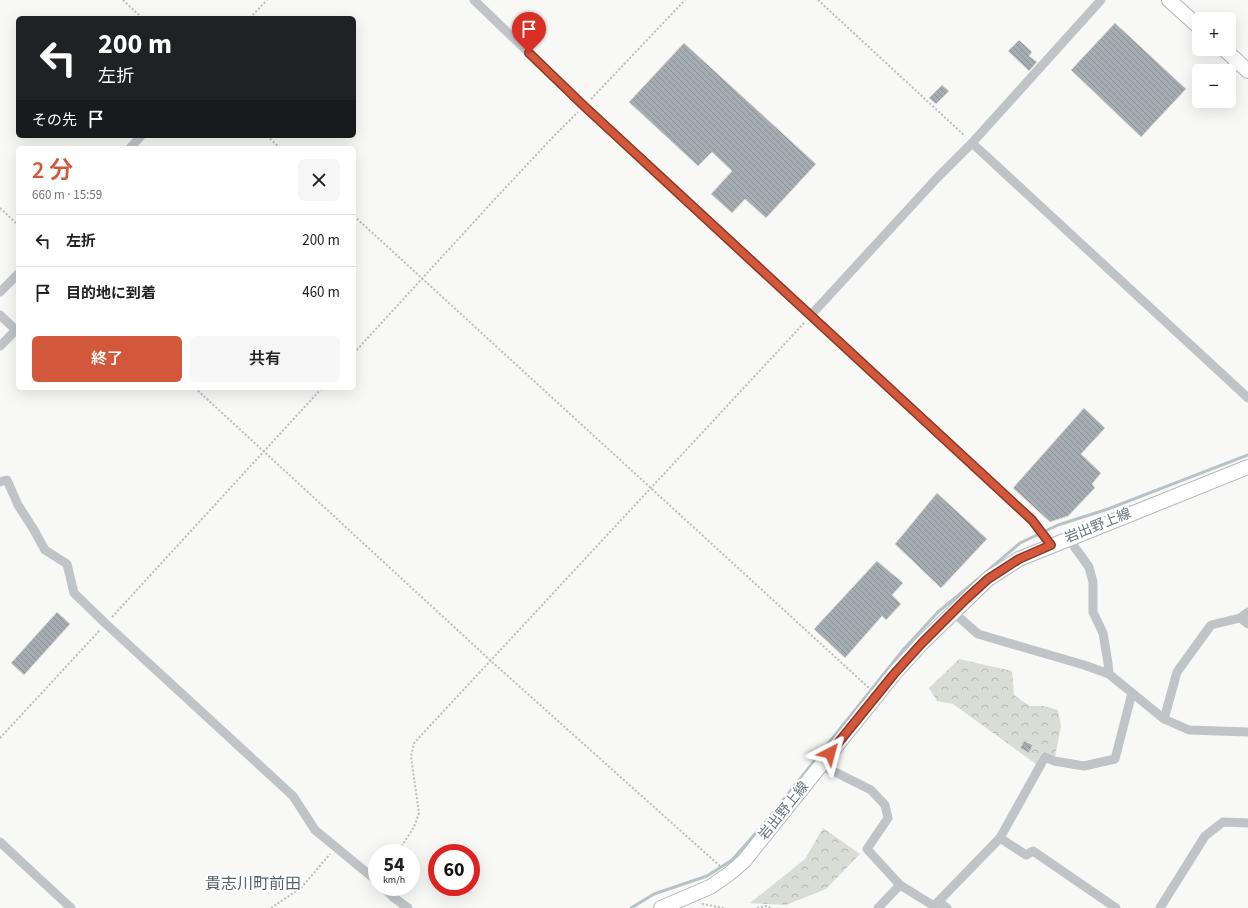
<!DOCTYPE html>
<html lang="ja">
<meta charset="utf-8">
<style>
body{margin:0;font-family:"Source Sans 3","Noto Sans JP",sans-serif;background:#f6f6f6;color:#222;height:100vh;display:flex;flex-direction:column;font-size:15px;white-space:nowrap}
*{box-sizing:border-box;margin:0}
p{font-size:13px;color:#767676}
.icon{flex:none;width:22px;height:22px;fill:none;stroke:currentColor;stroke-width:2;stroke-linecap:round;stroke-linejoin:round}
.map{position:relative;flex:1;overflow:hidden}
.side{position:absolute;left:16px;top:146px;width:340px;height:244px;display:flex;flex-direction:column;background:#fff;border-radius:6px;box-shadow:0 4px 16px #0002}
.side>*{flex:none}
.hud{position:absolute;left:16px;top:16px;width:340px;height:122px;border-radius:6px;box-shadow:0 4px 16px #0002;background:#202124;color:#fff;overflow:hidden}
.controls{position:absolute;left:1192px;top:12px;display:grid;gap:8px}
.controls a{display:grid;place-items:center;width:44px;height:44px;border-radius:6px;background:#fff;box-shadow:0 4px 16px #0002;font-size:20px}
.speed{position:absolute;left:368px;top:844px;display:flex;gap:8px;font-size:20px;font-weight:700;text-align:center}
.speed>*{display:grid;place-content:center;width:52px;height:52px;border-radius:50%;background:#fff;box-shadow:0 4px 16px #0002;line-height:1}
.speed small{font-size:10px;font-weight:400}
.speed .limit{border:6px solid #d22;background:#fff;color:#111}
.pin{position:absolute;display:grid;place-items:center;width:34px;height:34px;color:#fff;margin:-41px -17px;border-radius:50% 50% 50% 0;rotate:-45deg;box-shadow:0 0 4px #0007}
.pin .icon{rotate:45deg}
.me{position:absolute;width:44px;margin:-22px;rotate:39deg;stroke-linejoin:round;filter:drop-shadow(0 0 3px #0008)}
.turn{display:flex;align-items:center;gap:14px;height:84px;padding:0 16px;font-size:18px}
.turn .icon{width:52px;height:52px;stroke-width:2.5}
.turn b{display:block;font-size:28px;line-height:34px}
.then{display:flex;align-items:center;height:38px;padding:0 16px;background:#0003;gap:8px;font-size:15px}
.round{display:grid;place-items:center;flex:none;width:42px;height:42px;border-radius:6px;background:#f6f6f6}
.summary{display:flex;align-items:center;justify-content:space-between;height:68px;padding:0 16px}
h1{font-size:24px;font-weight:600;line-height:30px;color:#d3573b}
.primary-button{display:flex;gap:8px;margin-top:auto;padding:8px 16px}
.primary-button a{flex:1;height:46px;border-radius:6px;background:#d3573b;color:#fff;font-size:16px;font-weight:600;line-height:46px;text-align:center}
.primary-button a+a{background:#f6f6f6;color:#222}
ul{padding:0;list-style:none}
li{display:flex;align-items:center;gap:12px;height:52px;padding:0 16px;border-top:1px solid #e0e0e0}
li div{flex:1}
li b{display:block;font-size:15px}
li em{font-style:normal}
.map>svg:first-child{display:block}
.forest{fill:url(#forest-crowns)}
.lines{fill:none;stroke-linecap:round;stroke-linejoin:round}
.stream{stroke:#b7c2c6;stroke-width:3}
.building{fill:url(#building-back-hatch);stroke:#dadad8}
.primary-casing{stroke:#b4b8bb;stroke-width:16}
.path{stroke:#babdbf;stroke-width:2;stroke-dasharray:2 2;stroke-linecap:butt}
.street{stroke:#c0c4c7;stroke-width:9}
.primary{stroke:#fff;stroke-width:14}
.route-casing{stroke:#893926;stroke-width:10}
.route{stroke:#d3573b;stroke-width:7}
.labels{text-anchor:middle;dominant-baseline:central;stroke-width:4;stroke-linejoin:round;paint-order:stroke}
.street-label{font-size:14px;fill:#66757e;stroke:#fff}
.quarter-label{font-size:16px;fill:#57636a;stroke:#fff}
</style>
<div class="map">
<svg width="1248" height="908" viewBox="0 0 1248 908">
<defs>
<pattern id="forest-crowns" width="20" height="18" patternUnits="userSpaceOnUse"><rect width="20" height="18" fill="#d9ddd6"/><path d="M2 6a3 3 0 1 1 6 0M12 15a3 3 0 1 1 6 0" fill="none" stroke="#b4b8b3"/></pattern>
<pattern id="building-back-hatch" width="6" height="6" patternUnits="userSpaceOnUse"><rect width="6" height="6" fill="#a5adb2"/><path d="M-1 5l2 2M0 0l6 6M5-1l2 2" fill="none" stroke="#8a9196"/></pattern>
</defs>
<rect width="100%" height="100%" fill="#f8f8f6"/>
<g class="forest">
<polygon points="959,659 1012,671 1014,695 1030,706 1044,706 1058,710 1061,726 1055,757 1042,752 1036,764 953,704 937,701 929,688"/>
<polygon points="823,828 860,854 826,889 786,905 750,903 805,859"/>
</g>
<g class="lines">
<g class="stream">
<polyline points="985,573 1020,543 1058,525 1108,509 1248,455"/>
<polyline points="631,908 654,894 707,876 732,860 764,824 903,650 938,612 978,579"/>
</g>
</g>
<g class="building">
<polygon points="1115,23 1186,89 1141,137 1071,70"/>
<polygon points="1019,40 1032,52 1029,56 1037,62 1029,71 1008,51"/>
<polygon points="684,43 816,164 766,218 745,199 732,213 711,194 732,171 712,152 698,166 629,102"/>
<polygon points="942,85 949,91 936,104 929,98"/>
<polygon points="1084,408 1105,428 1081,454 1101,473 1092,484 1095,488 1068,516 1050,522 1013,488"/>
<polygon points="937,493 987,539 941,588 895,544"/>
<polygon points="877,561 903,583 892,595 901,604 886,620 882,616 845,658 814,629"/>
<polygon points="57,612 70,624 24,675 11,663"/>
<polygon points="1024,741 1033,745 1029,753 1020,748"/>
</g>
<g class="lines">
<g class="primary-casing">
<g id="primary">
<polyline points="1169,0 1199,27"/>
<polyline points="1224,49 1248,71"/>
<polyline points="661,908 710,887 729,874 744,861 894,674 922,643 988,579 1019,559 1248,467"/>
</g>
</g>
<g class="path">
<polyline points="123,0 142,18"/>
<polyline points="818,0 965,136"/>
<polyline points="250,18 267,0"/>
<polyline points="591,99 685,0"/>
<polyline points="267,136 280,148"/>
<polyline points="0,208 18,225"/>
<polyline points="354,216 869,688"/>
<polyline points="354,353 494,200 551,139 578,112"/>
<polyline points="195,388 491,661 721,867"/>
<polyline points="112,617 322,388"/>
<polyline points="0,738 100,630"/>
<polyline points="397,853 414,827 419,813 411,757 414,743 805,322"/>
<polyline points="702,904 725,908"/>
<polyline points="271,908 301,888 330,854"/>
<polyline points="757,908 766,906 771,908"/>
</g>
<g class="street">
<polyline points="474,0 584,106 1032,520 1051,545"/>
<polyline points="972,143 1248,398"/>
<polyline points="130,148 141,136"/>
<polyline points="0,292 18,274"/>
<polyline points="0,315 18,332"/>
<polyline points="811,315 937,178 972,143 1101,0"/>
<polyline points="0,346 16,330"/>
<polyline points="0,482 7,480 18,505 34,530 45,550 67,564 74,593 106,624 293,796 315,830 377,881"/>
<polyline points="1068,538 1089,567 1093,582 1093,612 1103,633 1108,663 1109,674"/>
<polyline points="953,612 978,634 1084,665 1109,674 1164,719 1189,730 1248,732"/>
<polyline points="1240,618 1248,612"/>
<polyline points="1164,719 1177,672 1211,625 1240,618 1248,624"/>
<polyline points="821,765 871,790 885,805 888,818 867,849 900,885 934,906 1000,838 1045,757 1054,761 1084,766 1115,759 1132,693"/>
<polyline points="1000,838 1026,855 1033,851 1116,908"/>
<polyline points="0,842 71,908"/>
<polyline points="383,887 393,897 408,908"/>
<polyline points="939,902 947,908"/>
<polyline points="878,908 900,885"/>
<polyline points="1160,908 1205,836 1223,822 1248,823"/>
</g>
<use href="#primary" class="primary"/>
</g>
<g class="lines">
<g class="route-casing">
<polyline id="route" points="529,53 584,106 1032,520 1051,545 1019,559 988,579 966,599 922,643 894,674 830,753"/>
</g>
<use href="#route" class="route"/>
</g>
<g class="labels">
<g class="street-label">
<text transform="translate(1098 526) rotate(-22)">岩出野上線</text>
<text transform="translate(784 811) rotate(-51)">岩出野上線</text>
</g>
<g class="quarter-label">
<text x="253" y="884">貴志川町前田</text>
</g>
</g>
</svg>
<div class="controls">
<a>+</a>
<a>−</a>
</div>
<div class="speed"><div>54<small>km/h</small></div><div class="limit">60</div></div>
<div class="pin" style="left:529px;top:53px;background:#d93025"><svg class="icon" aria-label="arrive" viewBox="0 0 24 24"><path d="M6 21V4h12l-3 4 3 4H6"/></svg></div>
<svg class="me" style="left:830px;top:753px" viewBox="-20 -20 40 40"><path d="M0-17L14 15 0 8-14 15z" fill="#d3573b" stroke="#fff" stroke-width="4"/></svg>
<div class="hud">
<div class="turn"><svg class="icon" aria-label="left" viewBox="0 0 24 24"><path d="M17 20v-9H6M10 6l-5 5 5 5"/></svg><div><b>200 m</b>左折</div></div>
<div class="then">その先<svg class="icon" aria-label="arrive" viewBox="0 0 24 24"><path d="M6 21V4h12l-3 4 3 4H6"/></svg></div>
</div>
<section class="side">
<div class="summary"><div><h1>2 分</h1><p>660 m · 15:59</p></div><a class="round"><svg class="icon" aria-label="close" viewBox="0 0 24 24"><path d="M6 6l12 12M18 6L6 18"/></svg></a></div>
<ul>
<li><svg class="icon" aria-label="left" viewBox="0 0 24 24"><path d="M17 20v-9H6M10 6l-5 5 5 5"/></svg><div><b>左折</b></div><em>200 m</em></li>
<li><svg class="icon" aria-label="arrive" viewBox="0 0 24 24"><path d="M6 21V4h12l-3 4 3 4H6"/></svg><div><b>目的地に到着</b></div><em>460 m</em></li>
</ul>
<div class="primary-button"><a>終了</a><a>共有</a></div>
</section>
</div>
